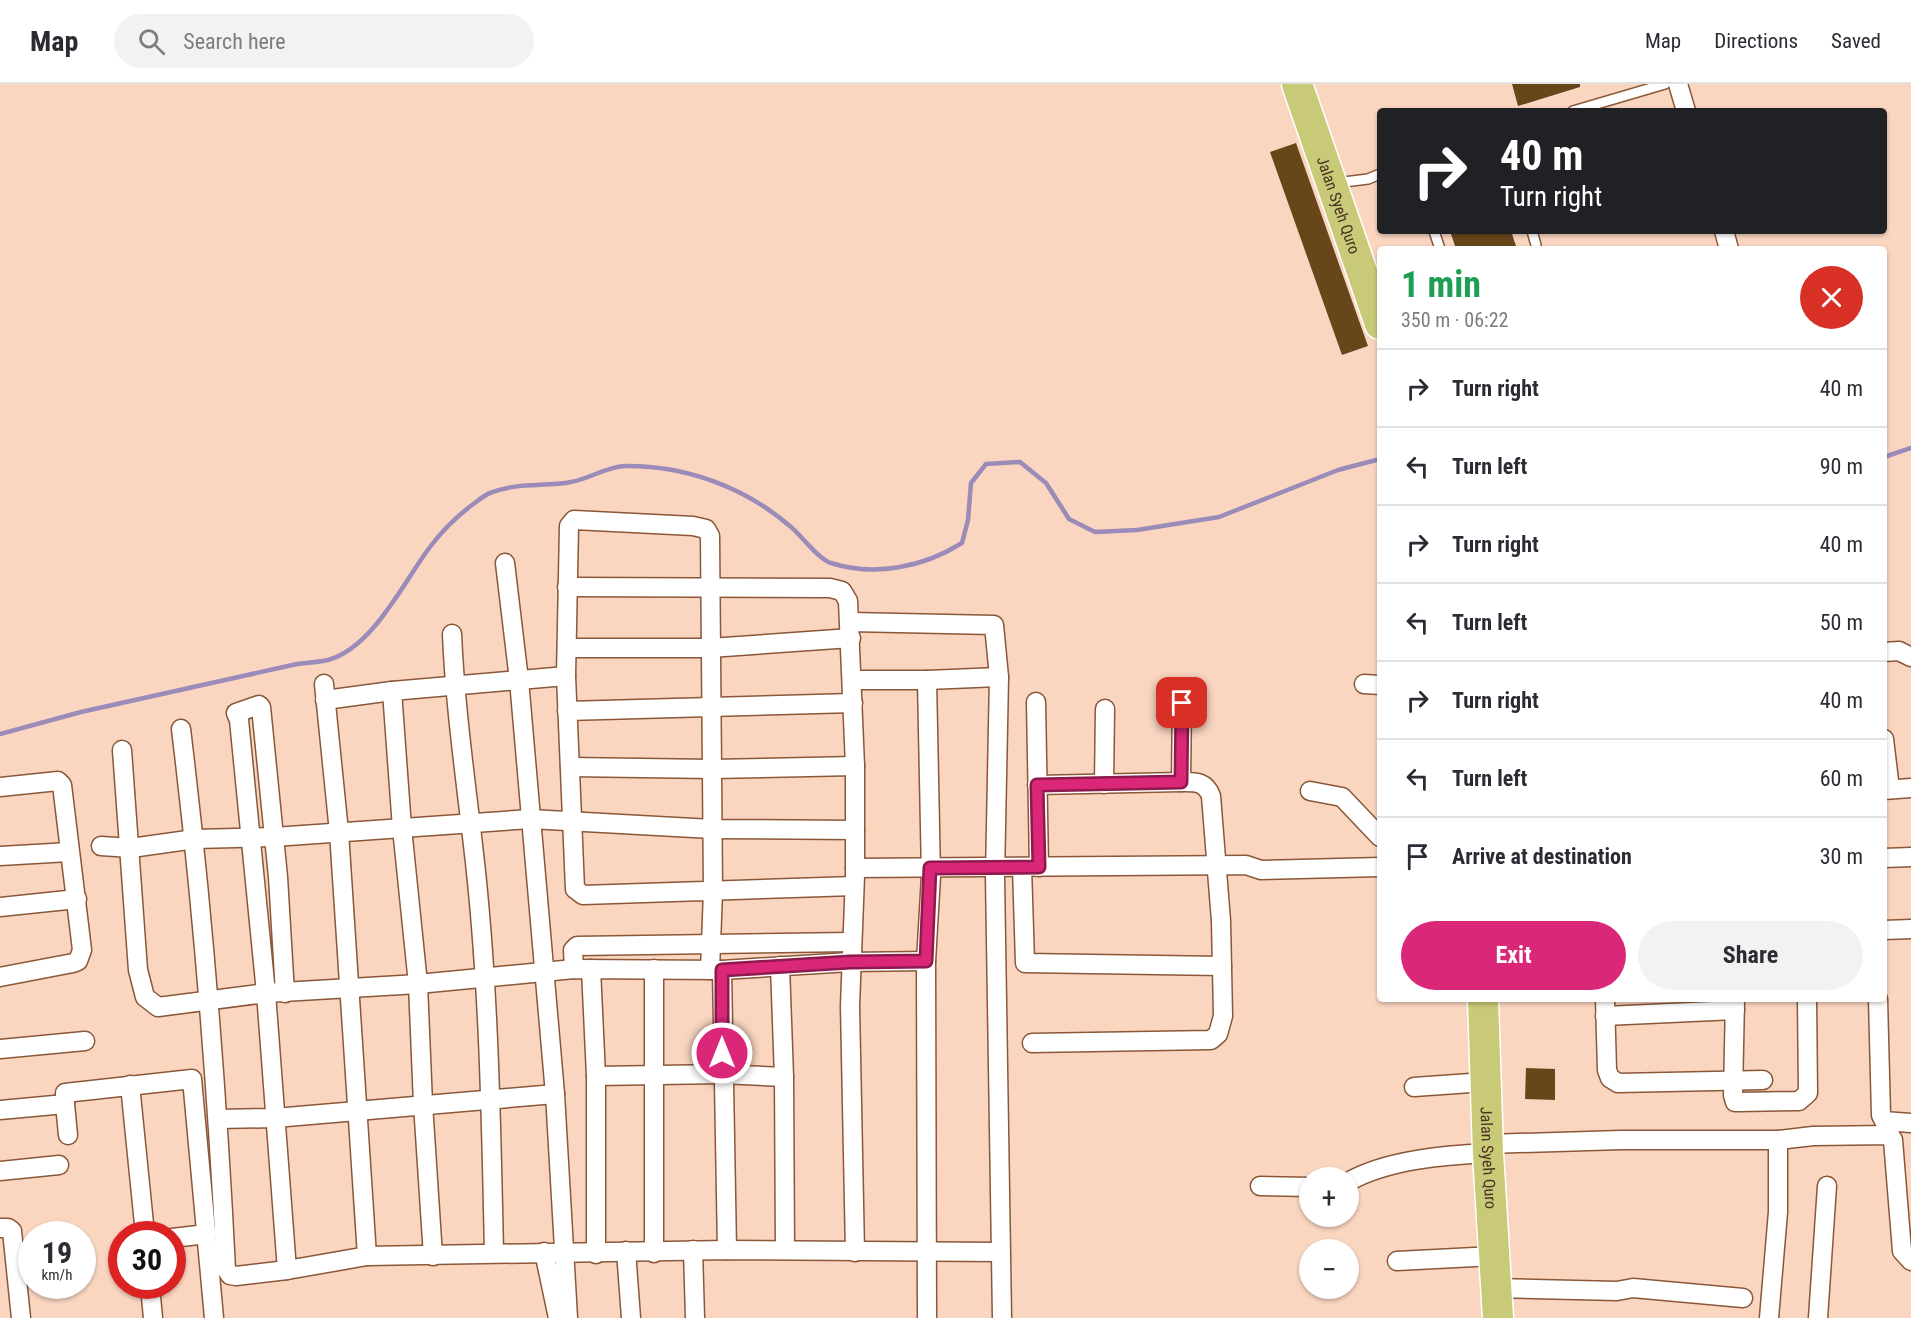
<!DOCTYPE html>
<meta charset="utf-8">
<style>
body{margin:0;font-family:"Roboto Condensed",sans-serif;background:#f2f2f3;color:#2b2b33;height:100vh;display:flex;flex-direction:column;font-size:22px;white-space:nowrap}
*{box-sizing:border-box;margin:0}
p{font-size:20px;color:#7c7c81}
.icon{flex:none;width:33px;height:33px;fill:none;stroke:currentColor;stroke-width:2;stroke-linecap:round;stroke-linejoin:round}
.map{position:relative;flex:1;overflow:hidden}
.sheet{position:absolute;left:1377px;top:162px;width:510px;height:756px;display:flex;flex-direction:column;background:#fff;border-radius:6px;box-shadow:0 2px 4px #0004}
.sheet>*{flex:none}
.guide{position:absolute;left:1377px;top:24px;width:510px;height:126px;border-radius:6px;box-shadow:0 2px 4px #0004;background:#202124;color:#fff;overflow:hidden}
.fabs{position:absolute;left:1299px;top:1083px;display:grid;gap:12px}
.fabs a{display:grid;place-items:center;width:60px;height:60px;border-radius:50%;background:#fff;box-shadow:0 2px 4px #0004;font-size:30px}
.speed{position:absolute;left:18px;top:1137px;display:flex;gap:12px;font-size:30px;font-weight:700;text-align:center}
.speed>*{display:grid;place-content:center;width:78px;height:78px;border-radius:50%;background:#fff;box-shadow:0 2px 4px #0004;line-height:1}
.speed small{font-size:15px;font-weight:400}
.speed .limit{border:9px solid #d22;background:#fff;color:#111}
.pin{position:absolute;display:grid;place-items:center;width:51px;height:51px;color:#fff;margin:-26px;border-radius:12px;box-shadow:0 3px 9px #0006}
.me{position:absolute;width:66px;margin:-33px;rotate:0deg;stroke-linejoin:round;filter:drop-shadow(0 0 4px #0008)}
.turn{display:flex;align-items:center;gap:21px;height:126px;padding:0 24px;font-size:27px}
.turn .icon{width:78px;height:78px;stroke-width:2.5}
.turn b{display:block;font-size:42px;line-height:51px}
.round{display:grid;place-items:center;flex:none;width:63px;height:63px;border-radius:32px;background:#f2f2f3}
.summary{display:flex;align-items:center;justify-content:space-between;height:102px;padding:0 24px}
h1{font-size:36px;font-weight:700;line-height:45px;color:#1e9e55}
.action{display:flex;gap:12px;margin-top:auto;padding:12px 24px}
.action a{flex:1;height:69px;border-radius:36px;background:#db2777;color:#fff;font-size:24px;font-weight:700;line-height:69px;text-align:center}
.action a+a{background:#f2f2f3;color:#2b2b33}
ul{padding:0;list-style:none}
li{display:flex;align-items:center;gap:18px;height:78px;padding:0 24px;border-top:2px solid #e1e1e2}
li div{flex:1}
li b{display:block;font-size:22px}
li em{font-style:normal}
header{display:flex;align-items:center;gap:36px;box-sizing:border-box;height:84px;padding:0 30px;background:#fff;border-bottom:2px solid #e1e1e2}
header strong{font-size:28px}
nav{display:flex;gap:33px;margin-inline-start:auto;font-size:21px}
.search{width:420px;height:54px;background:#f2f2f3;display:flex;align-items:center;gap:15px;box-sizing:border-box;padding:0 21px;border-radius:33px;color:#7c7c81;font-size:22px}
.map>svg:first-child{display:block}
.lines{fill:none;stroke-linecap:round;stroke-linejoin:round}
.stream{stroke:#9a8bb8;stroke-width:4.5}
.building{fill:#67461a}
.service-casing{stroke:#8a5737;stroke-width:12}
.minor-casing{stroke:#8a5737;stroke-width:21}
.primary-casing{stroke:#fff;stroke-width:33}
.service{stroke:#fff;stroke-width:9}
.minor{stroke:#fff;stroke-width:18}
.primary{stroke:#c8ca77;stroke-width:30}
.route-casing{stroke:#8e194d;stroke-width:15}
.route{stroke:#db2777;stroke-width:10}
.labels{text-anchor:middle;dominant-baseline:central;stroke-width:6;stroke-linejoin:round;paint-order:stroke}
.street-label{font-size:16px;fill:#493124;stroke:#fff}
</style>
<header>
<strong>Map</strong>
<div class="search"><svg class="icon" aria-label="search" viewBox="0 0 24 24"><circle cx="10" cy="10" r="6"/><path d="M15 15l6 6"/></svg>Search here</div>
<nav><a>Map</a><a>Directions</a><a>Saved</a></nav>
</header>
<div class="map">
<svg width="1911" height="1234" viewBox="0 0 1911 1234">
<rect width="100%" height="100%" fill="#fad6c1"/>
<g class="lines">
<g class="stream">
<polyline points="1884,373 1911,364"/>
<path d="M0,650L81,628L297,580C307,579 318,578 328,576C373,564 404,497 430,463C442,447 456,433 472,421C478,417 484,411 490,409C517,398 545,403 571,398C589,395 606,383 624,382C685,381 745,403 791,443C801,451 819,476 831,479C875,493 924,483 962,459L968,436L971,399L986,380L1020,378L1046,399L1069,435L1095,448L1137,446L1219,433L1338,386L1380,375"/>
</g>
</g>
<g class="building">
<polygon points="1512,0 1580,0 1580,3 1518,22"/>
<polygon points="1296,59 1368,262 1342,271 1270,68"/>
<polygon points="1450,147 1511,147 1517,165 1456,165"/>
<polygon points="1526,984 1555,985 1555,1016 1525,1015"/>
</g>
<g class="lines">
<g class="service-casing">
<g id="service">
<polyline points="1573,27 1665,0"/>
<polyline points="1336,99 1368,95 1380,90"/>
<polyline points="1434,147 1440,165"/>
<polyline points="1532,147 1536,161"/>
</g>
</g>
<g class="minor-casing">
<g id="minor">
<polyline points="1678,0 1686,27"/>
<polyline points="1724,147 1729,165"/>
<polyline points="505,479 519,596 555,1010 568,1234"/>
<polyline points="567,503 830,504 842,507 848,517 855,682 855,792 850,922 855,1168"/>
<polyline points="850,538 994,541 999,593 995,792 1002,1234"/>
<path d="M452,550C455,621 465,691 473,761C489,896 491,1033 494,1169"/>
<polyline points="567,564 710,564 851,554"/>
<polyline points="1884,568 1899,567 1911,573"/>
<polyline points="854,596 927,596 999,593"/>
<polyline points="324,600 339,748 367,1172"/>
<polyline points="1364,600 1380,601"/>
<polyline points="325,616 392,607"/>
<polyline points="1036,618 1039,783"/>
<polyline points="567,627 853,619"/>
<path d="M181,645C203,825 217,1005 226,1185L230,1191L236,1192L287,1186"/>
<polyline points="1884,655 1890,705"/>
<polyline points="122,666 138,886 145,913 158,923 266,909 239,636 236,629 259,621 261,623 278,793 285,909"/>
<polyline points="570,683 712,685 855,682"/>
<polyline points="1181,698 1182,619"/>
<polyline points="1104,700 1105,625"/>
<polyline points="0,703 58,697 62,701 82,866 78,877 73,879 0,893"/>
<polyline points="1884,706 1911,704"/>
<polyline points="1310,707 1342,713 1380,753"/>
<polyline points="101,762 131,764 195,755 274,753 530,735 712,745 855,746"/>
<polyline points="0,772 69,768"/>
<polyline points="1884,774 1911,773"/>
<polyline points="1022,783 1025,879 1222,882"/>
<polyline points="855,784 1246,781 1261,786 1380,783"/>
<polyline points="0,823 77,815"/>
<polyline points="1884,846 1911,845"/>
<polyline points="926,877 850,878 722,886 574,885 418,900 266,909 287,1186 367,1172 727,1166 999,1168"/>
<polyline points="780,882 784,993 785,1166"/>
<polyline points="574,885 573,866 577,862 851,858"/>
<polyline points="591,885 596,992 596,1170"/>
<polyline points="654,885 654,1169"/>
<polyline points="710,886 713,807 710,452 706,445 693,442 574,436 569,442 566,592 575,805 583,811 854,802"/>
<polyline points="722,886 727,1166"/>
<polyline points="1605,915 1607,986 1610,994 1618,999 1763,996"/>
<polyline points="1735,915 1733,1011 1735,1018 1739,1018 1799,1017 1808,1009 1807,915"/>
<polyline points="1878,915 1881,1031 1884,1037 1911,1039"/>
<polyline points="1605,932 1735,926"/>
<path d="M1032,959L1211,956L1218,950L1223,932L1221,837L1211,712C1205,697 1195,698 1181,698L1037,701"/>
<polyline points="0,965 85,957"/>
<polyline points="596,992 722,990 784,993"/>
<polyline points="130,1001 145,1150"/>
<polyline points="1414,1003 1485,998"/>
<polyline points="65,1020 68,1051"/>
<polyline points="0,1026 65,1020 65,1009 192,995 214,1234"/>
<polyline points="219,1035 275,1034 555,1010"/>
<polyline points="1487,1060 1621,1056 1778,1056 1813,1052 1890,1051 1893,1056 1902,1167 1911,1177"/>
<polyline points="0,1087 59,1081"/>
<path d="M1348,1098C1386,1076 1445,1071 1488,1069"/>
<polyline points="1260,1102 1310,1103"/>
<polyline points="0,1144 8,1144 12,1147 21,1234"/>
<polyline points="172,1154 207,1150"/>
<polyline points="693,1166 695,1234"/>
<polyline points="626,1167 631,1234"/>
<polyline points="544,1168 558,1234"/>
<polyline points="433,1172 423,1020 418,900 402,744 392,607 566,592"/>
<polyline points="1397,1177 1494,1172"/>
<polyline points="150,1202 153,1234"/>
<polyline points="1495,1204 1617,1207 1633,1204 1743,1214"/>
<polyline points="927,1234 926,877 931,792 927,596"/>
<polyline points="1769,1234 1778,1128 1778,1056"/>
<polyline points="1818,1234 1827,1102"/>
</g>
</g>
<g class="primary-casing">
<g id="primary">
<path id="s1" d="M1297,0L1380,240"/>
<path id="s2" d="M1483,915L1488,1069L1498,1234"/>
</g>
</g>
<use href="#service" class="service"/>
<use href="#minor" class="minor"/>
<use href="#primary" class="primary"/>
</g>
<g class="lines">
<g class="route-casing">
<polyline id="route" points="722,969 722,886 850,878 926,877 930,784 1039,783 1037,701 1181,698 1182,619"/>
</g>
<use href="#route" class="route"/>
</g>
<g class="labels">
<g class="street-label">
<text stroke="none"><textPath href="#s1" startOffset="128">Jalan Syeh Quro</textPath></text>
<text stroke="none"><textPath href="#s2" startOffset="159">Jalan Syeh Quro</textPath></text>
</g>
</g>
</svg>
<div class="fabs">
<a>+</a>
<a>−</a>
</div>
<div class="speed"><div>19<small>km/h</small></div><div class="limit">30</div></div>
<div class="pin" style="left:1182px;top:619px;background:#d93025"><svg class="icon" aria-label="arrive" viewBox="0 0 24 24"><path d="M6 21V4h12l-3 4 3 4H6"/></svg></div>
<svg class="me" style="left:722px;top:969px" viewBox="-20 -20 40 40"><circle r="17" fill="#db2777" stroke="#fff" stroke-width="3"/><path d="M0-11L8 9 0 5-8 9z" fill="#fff"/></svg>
<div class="guide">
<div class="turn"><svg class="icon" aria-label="right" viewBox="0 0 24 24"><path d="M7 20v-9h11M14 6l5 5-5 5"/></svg><div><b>40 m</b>Turn right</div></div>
</div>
<section class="sheet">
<div class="summary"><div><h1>1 min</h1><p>350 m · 06:22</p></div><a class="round" style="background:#d93025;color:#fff"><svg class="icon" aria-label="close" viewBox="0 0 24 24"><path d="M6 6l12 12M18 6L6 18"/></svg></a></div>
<ul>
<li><svg class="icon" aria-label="right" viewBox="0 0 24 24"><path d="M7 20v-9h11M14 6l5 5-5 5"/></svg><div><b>Turn right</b></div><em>40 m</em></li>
<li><svg class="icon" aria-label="left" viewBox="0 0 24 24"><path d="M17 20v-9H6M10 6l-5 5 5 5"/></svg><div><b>Turn left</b></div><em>90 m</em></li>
<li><svg class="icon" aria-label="right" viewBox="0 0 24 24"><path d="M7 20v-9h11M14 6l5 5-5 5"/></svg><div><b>Turn right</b></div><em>40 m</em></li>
<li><svg class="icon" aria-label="left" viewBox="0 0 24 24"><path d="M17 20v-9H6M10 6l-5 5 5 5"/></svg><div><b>Turn left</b></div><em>50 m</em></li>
<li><svg class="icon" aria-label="right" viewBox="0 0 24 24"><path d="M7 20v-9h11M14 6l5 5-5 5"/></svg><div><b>Turn right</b></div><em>40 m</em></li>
<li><svg class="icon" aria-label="left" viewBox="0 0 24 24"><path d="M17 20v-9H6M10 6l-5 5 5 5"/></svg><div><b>Turn left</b></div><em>60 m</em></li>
<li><svg class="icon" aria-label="arrive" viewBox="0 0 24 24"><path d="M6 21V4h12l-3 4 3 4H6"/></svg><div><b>Arrive at destination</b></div><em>30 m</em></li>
</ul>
<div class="action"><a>Exit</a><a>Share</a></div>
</section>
</div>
